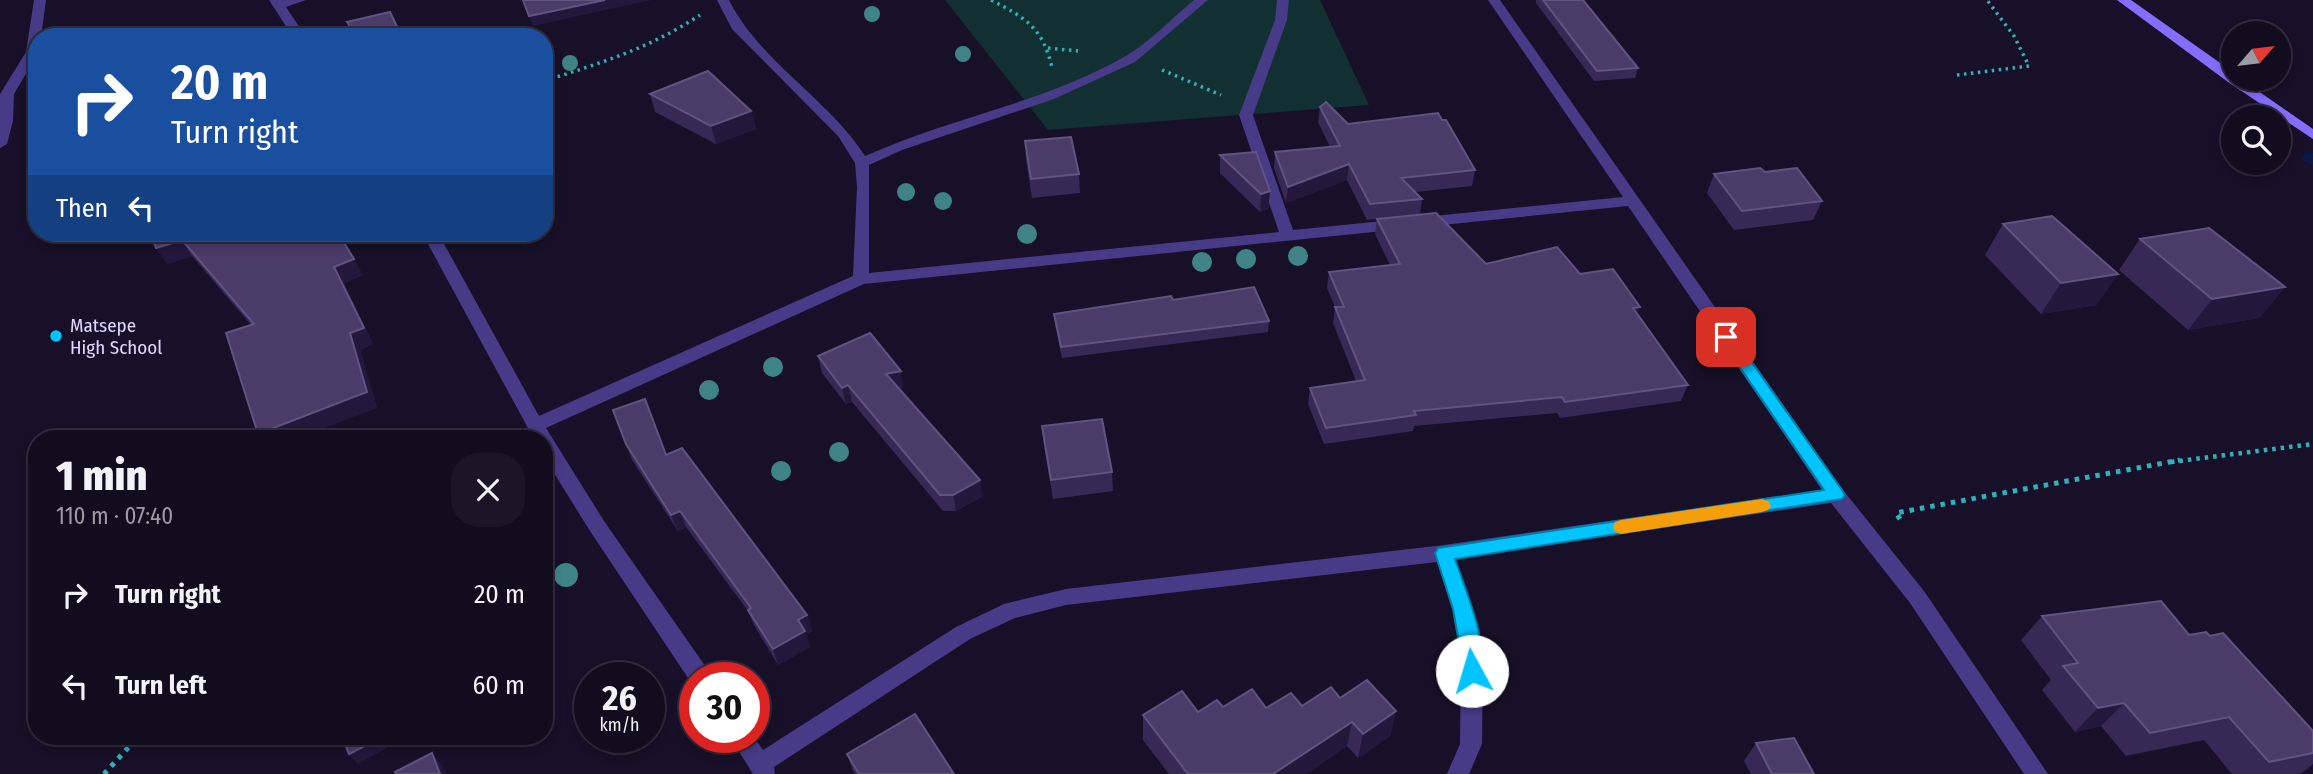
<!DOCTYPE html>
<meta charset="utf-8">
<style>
body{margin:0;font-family:"Fira Sans Condensed",sans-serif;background:#1a1527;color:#f1f3f6;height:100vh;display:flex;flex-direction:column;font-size:26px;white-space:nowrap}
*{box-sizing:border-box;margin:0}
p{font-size:23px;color:#9c9ba4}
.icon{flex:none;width:38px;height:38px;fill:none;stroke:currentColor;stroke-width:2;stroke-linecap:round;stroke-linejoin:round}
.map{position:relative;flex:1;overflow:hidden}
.drawer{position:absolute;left:28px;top:430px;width:525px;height:315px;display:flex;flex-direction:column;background:#110c1e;border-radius:28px;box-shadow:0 4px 10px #0003,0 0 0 2px #302c3c}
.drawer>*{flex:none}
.top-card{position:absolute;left:28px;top:28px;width:525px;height:214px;border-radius:28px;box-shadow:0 4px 10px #0003,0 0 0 2px #302c3c;background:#1a4fa0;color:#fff;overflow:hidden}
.needle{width:46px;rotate:62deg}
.buttons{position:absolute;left:2221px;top:21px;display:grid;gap:14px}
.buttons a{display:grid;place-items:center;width:70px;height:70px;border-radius:50%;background:#110c1e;box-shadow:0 4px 10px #0003,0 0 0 2px #302c3c;font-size:35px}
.speed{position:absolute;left:574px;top:662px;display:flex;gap:14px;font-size:35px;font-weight:700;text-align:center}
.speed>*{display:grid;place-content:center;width:91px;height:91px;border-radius:50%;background:#110c1e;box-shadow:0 4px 10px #0003,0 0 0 2px #302c3c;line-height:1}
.speed small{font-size:18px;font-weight:400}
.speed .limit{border:10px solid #d22;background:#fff;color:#111}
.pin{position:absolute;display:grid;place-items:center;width:60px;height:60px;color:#fff;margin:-30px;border-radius:14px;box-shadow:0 4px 10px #0006}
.me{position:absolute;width:77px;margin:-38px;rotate:354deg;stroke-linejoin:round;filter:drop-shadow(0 0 5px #0008)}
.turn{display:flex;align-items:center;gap:24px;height:147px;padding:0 28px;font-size:32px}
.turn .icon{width:91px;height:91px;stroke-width:2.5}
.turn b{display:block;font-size:49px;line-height:60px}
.then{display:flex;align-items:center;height:66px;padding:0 28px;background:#0003;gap:14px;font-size:26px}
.round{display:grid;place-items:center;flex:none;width:74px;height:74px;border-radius:28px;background:#1a1527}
.summary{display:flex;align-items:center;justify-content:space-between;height:119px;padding:0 28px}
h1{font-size:42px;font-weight:800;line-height:52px}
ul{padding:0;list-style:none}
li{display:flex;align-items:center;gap:21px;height:91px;padding:0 28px}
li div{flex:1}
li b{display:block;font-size:26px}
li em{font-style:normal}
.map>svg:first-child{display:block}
.green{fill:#122f32}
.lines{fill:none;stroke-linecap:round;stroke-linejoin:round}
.stream{fill:#0a1847;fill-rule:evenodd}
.path-far2{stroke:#2fb1bb;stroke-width:3.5;stroke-dasharray:2.5 4.5;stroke-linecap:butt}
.path-far1{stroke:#2fb1bb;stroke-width:4.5;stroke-dasharray:3.5 5;stroke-linecap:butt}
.path{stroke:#2fb1bb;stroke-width:5;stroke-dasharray:4.5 6;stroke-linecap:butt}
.service{fill:#473a87;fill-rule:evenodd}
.minor{fill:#473a87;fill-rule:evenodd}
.secondary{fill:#846dff;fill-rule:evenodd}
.tree{fill:#3f8386}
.wall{fill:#382856}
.shaded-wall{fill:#23173c}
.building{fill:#4a3b68;stroke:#615380;stroke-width:2}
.route{fill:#02c4ff;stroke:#017fa6;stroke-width:2}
.slow{fill:#f59e0b}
.poi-dot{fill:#02c4ff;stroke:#171028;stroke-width:2.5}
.labels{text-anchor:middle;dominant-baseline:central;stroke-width:5;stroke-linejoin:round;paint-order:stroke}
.poi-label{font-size:19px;fill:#e0d6ff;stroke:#171028;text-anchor:start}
</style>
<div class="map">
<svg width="2313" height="774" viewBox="0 0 2313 774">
<rect width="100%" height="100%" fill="#171028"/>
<polygon class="green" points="945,0 1320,0 1369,105 1048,130"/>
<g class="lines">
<polygon class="stream" points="2309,152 2313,153 2313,166 2301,159 2305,153"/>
<g class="path-far2">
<path d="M991,0C1026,18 1043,28 1052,68"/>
<polyline points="1048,48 1078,51"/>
<polyline points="1162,70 1221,95"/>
<polyline points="1957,75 2029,66 2014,36 1987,0"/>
<path d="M544,81C601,63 650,48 700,15"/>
</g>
<polyline class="path-far1" points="2171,462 2313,444"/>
<g class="path">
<polyline points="1900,519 1896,513 2180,460"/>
<polyline points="104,774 138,737"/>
</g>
<polygon class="service" points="34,0 46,0 41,37 37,37 37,55 14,94 13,121 7,144 0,148 0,94 26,52"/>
<g class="minor">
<polygon points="269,0 306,0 286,7 306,37 293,37"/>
<path d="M717,0H729C760,62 828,98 865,156C949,118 1043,103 1124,57C1149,43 1172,18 1194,0H1208L1135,62L1054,99L902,150L869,165V273L1279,232L1239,115L1275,20L1277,0H1289L1287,20L1253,115L1293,230L1623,197L1488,0H1500L1843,490L1924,591L2048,774H2024L1910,603L1831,503L1456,559L1473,609L1483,652L1482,744L1469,774H1447L1460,744L1461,652L1453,609L1437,562L1066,605L1015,618L970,639L774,767L775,774H753L730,737H754L763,750L956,627L1004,604L1066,589L1444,545L1822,490L1628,206L864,284L546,428L604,521L708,670L711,677H695V684H692L590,531L544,457V439H534L529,430L422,233H438L539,416L853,276L857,187L855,163L838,136L732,29Z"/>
</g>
<polygon class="secondary" points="2117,0 2131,0 2233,72 2233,79 2241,79 2313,129 2313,139 2228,82"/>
</g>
<g class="tree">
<circle cx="872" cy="14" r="8"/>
<circle cx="963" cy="54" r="8"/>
<circle cx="570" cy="63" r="8"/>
<circle cx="906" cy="192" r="9"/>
<circle cx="943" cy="201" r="9"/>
<circle cx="1027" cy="234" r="10"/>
<circle cx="1298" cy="256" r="10"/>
<circle cx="1246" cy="259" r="10"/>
<circle cx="1202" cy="262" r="10"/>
<circle cx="773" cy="367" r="10"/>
<circle cx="709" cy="390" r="10"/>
<circle cx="839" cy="452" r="10"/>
<circle cx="781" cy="471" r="10"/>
<circle cx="566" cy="575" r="12"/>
</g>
<g class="wall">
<polygon points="1536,0 1583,0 1638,68 1635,78 1594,81 1536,3"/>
<polygon points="650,94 751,111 756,129 716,144 655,112"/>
<polygon points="1320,107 1348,124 1475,170 1472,186 1415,192 1422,199 1420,214 1486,264 1580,274 1638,314 1688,385 1681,401 1560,418 1557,413 1414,426 1413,431 1324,444 1308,404 1310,388 1356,381 1333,323 1335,307 1327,288 1329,272 1390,265 1375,234 1377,219 1367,220 1347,180 1286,203 1274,168 1275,152 1330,147 1318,122"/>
<polygon points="1025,141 1079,174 1080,193 1032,198 1026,160"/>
<polygon points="1220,155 1270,191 1268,209 1260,212 1220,173"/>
<polygon points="1765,172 1822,201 1813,220 1734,230 1707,193 1714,174"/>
<polygon points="2003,224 2097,305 2041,314 1985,255"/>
<polygon points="151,233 363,275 344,283 373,344 360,350 377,408 251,325 192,256 167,264"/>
<polygon points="2140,239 2285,287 2259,318 2188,330 2119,270"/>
<polygon points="1173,300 1269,321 1268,332 1062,358 1055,324 1054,314"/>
<polygon points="818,356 904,387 898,389 983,496 956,511 943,511 852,402 846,404 822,373"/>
<polygon points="1042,426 1112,472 1113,491 1053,499 1044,446"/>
<polygon points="626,444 667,455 807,615 812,631 806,634 810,647 778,665 754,625 748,611 686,527 678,531 632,460"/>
<polygon points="2042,616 2210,636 2313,731 2313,764 2302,773 2295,774 2232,774 2204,740 2126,756 2101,726 2075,732 2042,690 2051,680 2021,640"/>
<polygon points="1340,698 1396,711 1390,736 1358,758 1347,746 1306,774 1169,774 1143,740 1143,715 1198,712 1223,707 1266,708 1302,706"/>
<polygon points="1756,743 1814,774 1751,774 1744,761"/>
<polygon points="847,754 954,774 855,774 852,769"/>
</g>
<g class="shaded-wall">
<polygon points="605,0 652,0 533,26 529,16"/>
<polygon points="751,111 756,129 716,144 711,126"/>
<polygon points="1349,164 1347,180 1286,203 1288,187"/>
<polygon points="1270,191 1268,209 1260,212 1261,194"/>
<polygon points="182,240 192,256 167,264 156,248"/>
<polygon points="354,259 363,275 344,283 373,344 360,350 377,408 296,439 262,439 258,434 350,333 334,267"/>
<polygon points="2118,274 2097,305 2041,314 2061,283"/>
<polygon points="2285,287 2259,318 2188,330 2212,299"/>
<polygon points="1640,307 1634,322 1633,308"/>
<polygon points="901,371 904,387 889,391 886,374"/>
<polygon points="848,385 852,402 846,404 842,388"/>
<polygon points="980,480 983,496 956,511 953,495"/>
<polygon points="680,511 686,527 678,531 671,515"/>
<polygon points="807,615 812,631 806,634 810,647 778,665 773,649 798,620"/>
<polygon points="2124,703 2101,726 2075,732 2098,708"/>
<polygon points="1396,711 1390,736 1358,758 1363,734"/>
<polygon points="1352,722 1347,746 1306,774 1273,774"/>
<polygon points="382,737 398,737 400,741 358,764 349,754"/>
<polygon points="432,753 445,770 447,774 440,774"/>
</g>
<g class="building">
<polygon points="523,0 605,0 529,16"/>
<polygon points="1543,0 1583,0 1638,68 1597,71"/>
<polygon points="390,12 402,37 356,37 347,22"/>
<polygon points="708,71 751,111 711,126 650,94"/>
<polygon points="1326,102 1348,124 1438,113 1442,120 1446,120 1475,170 1401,178 1422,199 1370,204 1349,164 1288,187 1275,152 1340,146 1320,107"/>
<polygon points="1071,137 1079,174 1031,179 1025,141"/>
<polygon points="1256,152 1270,191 1261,194 1220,155"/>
<polygon points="1760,168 1765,172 1797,168 1822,201 1742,211 1714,174"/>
<polygon points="1436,213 1486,264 1557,247 1580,274 1613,269 1640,307 1633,308 1688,385 1565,402 1562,397 1414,411 1416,415 1326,428 1310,388 1365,380 1335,307 1344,307 1329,272 1400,264 1377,219"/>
<polygon points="2052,216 2118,274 2061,283 2003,224"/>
<polygon points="2209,228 2285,287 2212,299 2140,239"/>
<polygon points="151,233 338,233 354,259 334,267 364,328 350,333 367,392 258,434 226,333 254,324 182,240 156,248"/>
<polygon points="1254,287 1269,321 1061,347 1054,314 1171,296 1173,300"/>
<polygon points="870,333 901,371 886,374 980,480 953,495 940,495 848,385 842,388 818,356"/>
<polygon points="645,399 666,455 682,448 807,615 798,620 805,631 773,649 748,610 751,608 680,511 671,515 626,444 613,410"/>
<polygon points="1102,419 1112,472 1051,480 1042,426"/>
<polygon points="2161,601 2189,635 2206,632 2210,636 2223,633 2313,731 2313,753 2269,762 2229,717 2150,733 2124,703 2098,708 2063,666 2078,663 2042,616"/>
<polygon points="1367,680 1396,711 1363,734 1352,722 1273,774 1188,774 1143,715 1182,691 1198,712 1217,700 1223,707 1252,689 1266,708 1291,693 1302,706 1331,687 1340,698"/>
<polygon points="915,714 954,774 859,774 847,754"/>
<polygon points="342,737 382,737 349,754"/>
<polygon points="1794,738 1814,774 1772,774 1756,743"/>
<polygon points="432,753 440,774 396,774 395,772"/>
</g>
<path class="route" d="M1726,331L1731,333L1842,490L1845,495L1842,499L1455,559C1464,586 1492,651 1479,677L1472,680L1465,677L1453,609L1435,553L1438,548L1824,490L1721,340L1718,337Z"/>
<polygon class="slow" points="1762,499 1768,501 1771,506 1768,510 1762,512 1621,534 1615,532 1613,527 1615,522 1621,520"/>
<circle class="poi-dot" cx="56" cy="336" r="7"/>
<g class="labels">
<g class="poi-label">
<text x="70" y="325">Matsepe<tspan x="70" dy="22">High School</tspan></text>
</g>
</g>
</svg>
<div class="buttons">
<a><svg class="needle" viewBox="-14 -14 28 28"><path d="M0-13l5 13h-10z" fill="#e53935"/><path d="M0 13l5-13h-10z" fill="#9c9ba4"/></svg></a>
<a><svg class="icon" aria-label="search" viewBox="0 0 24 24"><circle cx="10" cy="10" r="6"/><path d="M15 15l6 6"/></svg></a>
</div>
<div class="speed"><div>26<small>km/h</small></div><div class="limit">30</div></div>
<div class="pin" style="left:1726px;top:337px;background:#d93025"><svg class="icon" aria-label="arrive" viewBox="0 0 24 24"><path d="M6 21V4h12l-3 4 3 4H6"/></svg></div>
<svg class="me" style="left:1472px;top:671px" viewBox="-20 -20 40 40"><circle r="19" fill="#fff"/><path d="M0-13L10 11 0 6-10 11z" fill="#02c4ff"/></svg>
<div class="top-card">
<div class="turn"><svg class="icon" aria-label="right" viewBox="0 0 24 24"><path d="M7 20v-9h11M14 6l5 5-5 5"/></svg><div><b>20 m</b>Turn right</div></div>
<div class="then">Then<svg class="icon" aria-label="left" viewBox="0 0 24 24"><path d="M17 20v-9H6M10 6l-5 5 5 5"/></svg></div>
</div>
<section class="drawer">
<div class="summary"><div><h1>1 min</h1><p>110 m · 07:40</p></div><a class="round"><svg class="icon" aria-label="close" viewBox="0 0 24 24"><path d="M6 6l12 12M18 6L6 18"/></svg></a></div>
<ul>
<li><svg class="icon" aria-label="right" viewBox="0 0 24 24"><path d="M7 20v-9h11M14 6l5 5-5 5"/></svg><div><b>Turn right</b></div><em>20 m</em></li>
<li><svg class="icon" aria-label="left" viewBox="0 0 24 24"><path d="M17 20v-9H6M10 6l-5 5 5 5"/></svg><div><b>Turn left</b></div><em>60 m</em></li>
</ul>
</section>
</div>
